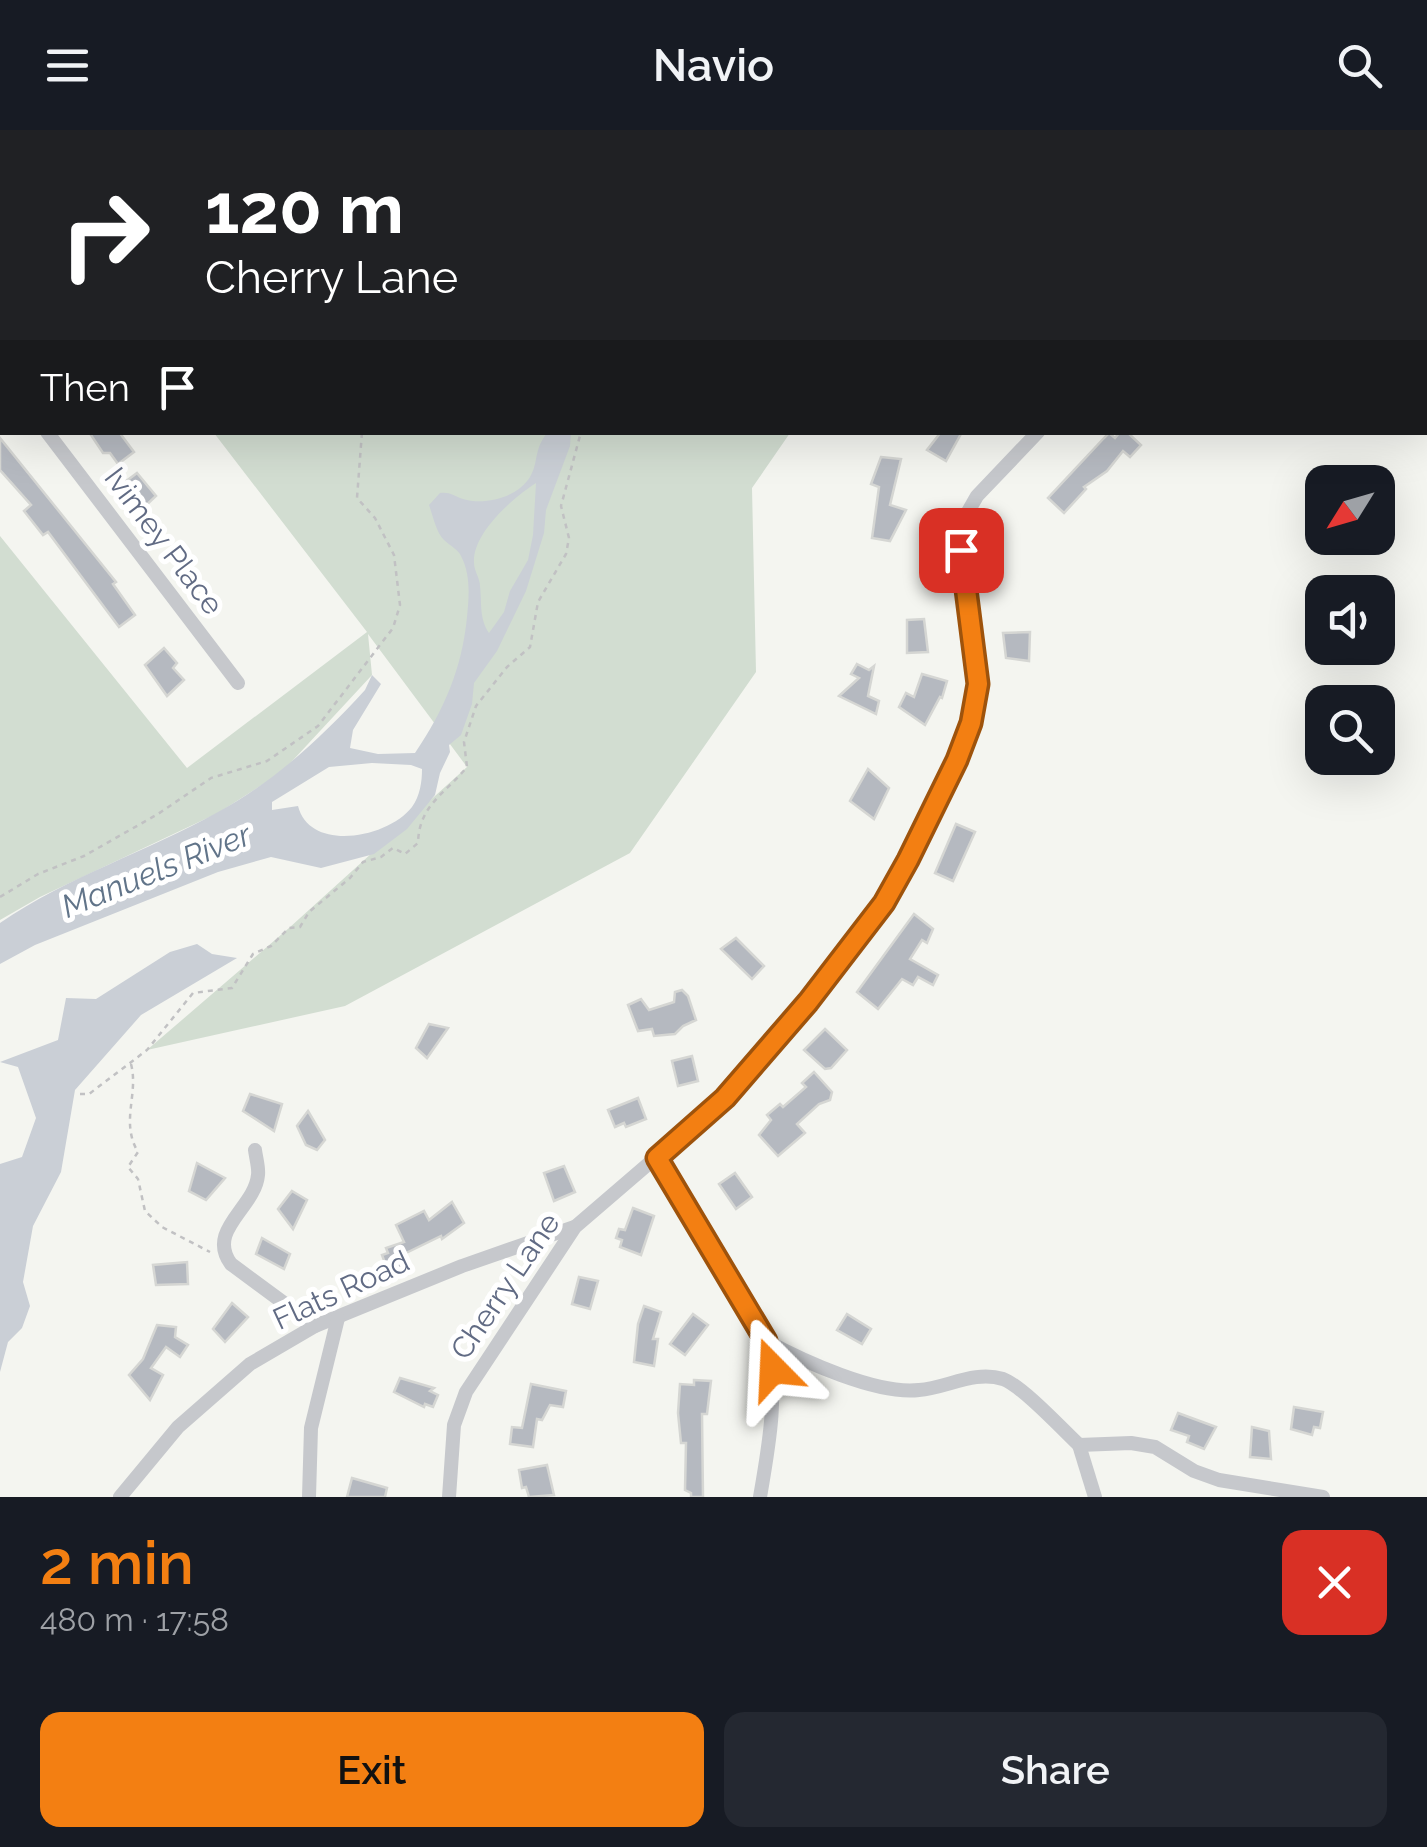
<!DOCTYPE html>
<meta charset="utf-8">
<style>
body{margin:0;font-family:Raleway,sans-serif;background:#242831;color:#f1f3f6;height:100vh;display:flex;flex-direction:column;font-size:38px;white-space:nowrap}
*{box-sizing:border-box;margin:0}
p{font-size:32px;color:#9ea1a6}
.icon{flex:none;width:55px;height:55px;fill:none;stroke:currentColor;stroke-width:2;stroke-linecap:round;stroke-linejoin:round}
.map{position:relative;height:1367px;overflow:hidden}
.panel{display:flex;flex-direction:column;background:#171b24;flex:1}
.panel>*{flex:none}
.banner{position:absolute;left:0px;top:0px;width:1428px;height:305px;box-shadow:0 10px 40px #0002;background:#202124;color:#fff;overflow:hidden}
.needle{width:65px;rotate:233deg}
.tools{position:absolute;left:1305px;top:335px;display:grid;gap:20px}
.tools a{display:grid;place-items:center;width:90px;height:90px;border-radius:20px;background:#171b24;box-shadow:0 10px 40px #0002;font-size:50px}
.pin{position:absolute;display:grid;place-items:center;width:85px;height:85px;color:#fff;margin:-42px;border-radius:20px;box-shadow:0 5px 15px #0006}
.me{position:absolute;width:110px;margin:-55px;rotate:339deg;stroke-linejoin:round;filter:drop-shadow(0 0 8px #0008)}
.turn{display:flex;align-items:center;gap:35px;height:210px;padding:0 40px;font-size:45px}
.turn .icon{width:130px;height:130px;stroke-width:2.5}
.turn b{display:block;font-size:70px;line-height:85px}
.then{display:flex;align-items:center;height:95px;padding:0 40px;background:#0003;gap:20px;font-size:38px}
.round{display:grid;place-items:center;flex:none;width:105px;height:105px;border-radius:20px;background:#242831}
.head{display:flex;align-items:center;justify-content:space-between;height:170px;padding:0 40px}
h1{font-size:60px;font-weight:600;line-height:75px;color:#f37f12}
.cta{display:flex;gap:20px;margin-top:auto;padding:20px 40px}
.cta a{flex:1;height:115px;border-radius:20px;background:#f37f12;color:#111;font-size:40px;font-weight:600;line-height:115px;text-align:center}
.cta a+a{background:#242831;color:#f1f3f6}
header{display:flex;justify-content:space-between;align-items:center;height:130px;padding:0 40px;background:#171b24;font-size:45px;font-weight:600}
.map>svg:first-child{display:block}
.green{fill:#d2ddd1}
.water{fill:#cacfd6;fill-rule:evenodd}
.building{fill:#b5b9c0;stroke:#d5d6d3;stroke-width:2.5}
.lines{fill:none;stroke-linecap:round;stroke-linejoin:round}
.path{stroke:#c1c1c3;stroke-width:2.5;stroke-dasharray:5 5;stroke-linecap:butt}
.lane{stroke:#c6c8cc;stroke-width:6}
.street{stroke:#c6c8cc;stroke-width:14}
.route-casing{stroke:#9e530c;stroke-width:25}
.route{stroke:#f37f12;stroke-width:18}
.labels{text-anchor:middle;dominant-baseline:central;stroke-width:10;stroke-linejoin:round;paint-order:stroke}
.street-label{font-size:30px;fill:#616b84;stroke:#fff}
.water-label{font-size:32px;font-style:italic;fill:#617489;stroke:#fff}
</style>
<header><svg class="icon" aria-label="menu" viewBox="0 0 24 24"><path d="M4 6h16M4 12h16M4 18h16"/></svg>Navio<svg class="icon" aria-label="search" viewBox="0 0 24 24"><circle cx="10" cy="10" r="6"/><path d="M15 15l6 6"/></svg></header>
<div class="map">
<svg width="1427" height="1367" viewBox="0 0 1427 1367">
<rect width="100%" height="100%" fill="#f4f5f0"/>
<g class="green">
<polygon points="507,0 1133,0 505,2"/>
<polygon points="214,303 790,303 752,358 756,542 630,723 345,876 147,920 289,798 467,637 368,504 372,545 282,642 218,683 40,767 0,790 0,406 187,638 367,502"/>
</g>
<g class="water">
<path d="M547,303H571L570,316L546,380L544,403L526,461L497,521L474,553L472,574L461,605L449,615L450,622L440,643L435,665L407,699L374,724L321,738L271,727L218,742L35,815L0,834V793C68,746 147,722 218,682C275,651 321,608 365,560L372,545L381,554L353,600L350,618L378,624L415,623C444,580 462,539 467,487C469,467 471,445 461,426C458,419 450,416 444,410C436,402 433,386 429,375L440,363C451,362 453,366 463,369C485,376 518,367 530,347C539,332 533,321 547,303ZM536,353L533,405L528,430L510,461L504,482L489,503C479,488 482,474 480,456C480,448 474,441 474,433C472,403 514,367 536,353ZM372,633L411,635L422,639C422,652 420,666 412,677C388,708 310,723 298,676L272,680V672L329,637Z"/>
<polygon points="197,814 212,824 237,828 141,885 75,960 61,1042 33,1096 23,1152 30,1176 22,1198 8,1212 0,1242 0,1034 22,1027 36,988 18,937 0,932 58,910 66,868 96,869 170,822"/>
</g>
<g class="building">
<polygon points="89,302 119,302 134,322 118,334 110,323 103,323"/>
<polygon points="941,302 962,302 946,331 927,320"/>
<polygon points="1120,302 1127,302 1141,315 1130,327 1123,321 1107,341 1084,357 1086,359 1064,383 1048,368 1104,308 1109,303 1115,308"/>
<polygon points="0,308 116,452 113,454 135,485 119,497 48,402 43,405 24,381 31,375 0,340"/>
<polygon points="881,327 901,329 890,375 906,380 890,411 872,408 879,357 871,354"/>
<polygon points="137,343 156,366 142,379 121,355"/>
<polygon points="924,489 928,522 907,523 907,490"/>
<polygon points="1030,502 1029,531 1006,528 1003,503"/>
<polygon points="164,518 177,533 173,538 184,550 167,566 145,535"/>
<polygon points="857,534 869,540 874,536 868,566 879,571 876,584 839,566 859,548 851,544"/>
<polygon points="922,544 947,551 942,568 940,567 925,595 899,577 906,563 914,567"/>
<polygon points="868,639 889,658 874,689 850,671"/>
<polygon points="956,694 975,702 953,751 935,743"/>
<polygon points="914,784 933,799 927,813 922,810 910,829 938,845 933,855 918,847 913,855 902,849 878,879 857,862"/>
<polygon points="736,808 764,836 752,849 721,819"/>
<polygon points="682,860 688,866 696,890 683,896 675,904 654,906 652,899 638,901 628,875 641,869 649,880 674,872 675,862"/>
<polygon points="429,894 448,898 427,928 416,918"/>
<polygon points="825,899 847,920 831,938 825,939 804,920"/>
<polygon points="692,926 698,951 678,956 672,931"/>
<polygon points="814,942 832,962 830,970 819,974 797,994 805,1003 778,1026 759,1005 771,990 767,985 780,974 783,977 806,957 802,953"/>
<polygon points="250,964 282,974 274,1001 243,981"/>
<polygon points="638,968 646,989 626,997 624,993 615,997 608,980"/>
<polygon points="308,981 325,1010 317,1020 306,1015 297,996"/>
<polygon points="197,1033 225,1048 206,1070 189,1061"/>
<polygon points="564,1036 575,1062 554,1071 544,1043"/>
<polygon points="735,1043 752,1067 736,1079 719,1054"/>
<polygon points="292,1061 307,1070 293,1099 278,1079"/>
<polygon points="452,1072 464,1093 442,1109 441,1106 402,1125 407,1137 389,1144 382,1125 388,1123 386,1118 404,1112 396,1095 424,1081 429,1090"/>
<polygon points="633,1078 654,1086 641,1125 620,1117 622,1110 616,1108 619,1099 625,1100"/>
<polygon points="262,1108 290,1124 284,1139 256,1124"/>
<polygon points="187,1132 188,1154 156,1155 153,1135"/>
<polygon points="579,1147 598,1151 590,1179 572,1174"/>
<polygon points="232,1173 248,1187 225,1212 213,1199"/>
<polygon points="644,1176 661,1182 653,1209 658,1209 654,1236 634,1232 638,1194"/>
<polygon points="693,1184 708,1195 685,1225 670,1214"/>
<polygon points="847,1184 871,1199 862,1214 837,1200"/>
<polygon points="157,1195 176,1197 175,1207 188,1215 180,1227 166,1217 151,1238 163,1245 150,1270 129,1245 143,1229"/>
<polygon points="400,1248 434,1258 430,1261 438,1265 433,1277 425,1274 424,1277 394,1262"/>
<polygon points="694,1250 711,1251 707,1284 702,1284 703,1367 691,1367 691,1363 685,1360 686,1313 681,1313 678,1283 680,1254 694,1255"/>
<polygon points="531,1254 566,1261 563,1277 550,1275 542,1290 537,1289 533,1317 510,1314 512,1297 522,1298"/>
<polygon points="1294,1277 1323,1282 1320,1298 1314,1297 1312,1305 1291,1299"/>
<polygon points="1178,1283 1216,1297 1204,1319 1187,1312 1189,1306 1171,1300"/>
<polygon points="1252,1297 1269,1301 1271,1329 1250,1327"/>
<polygon points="547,1335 554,1365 529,1367 526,1357 522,1358 519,1340"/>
<polygon points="352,1348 387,1358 385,1367 347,1367"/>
</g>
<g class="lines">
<g class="path">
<polyline points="526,2 528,0"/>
<polyline points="713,2 713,0"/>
<polyline points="0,767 38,744 84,726 158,684 211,648 267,631 318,596 393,498 400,475 394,425 375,388 357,368 362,302"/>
<path d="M131,934C139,964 120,992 138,1022L128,1037L138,1049L145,1081L162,1097L210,1122"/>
<path d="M80,964H89L147,920L193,863L232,858L253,824L271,816L289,798L300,797L309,782L350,748L363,732L381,727L393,718L405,724L418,713C419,675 445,664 467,637L464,612L476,576L507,537L530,517L538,472L566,424L569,408L561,376L581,302"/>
</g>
<polyline class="lane" points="394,0 395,2"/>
<g class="street">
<polyline points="0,0 2,3"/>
<polyline points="1328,2 1329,0"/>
<polyline points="0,241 2,244"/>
<polyline points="47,302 238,553"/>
<path d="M255,1020C256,1028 259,1038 258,1045C255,1078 206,1100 231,1134L315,1196"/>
<path d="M657,1028L766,1211C803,1231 877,1265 919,1260C947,1258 974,1240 1003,1249C1022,1256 1062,1299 1079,1315L1131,1313L1155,1317L1194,1341L1219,1350L1323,1367"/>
<polyline points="1079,1315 1095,1367"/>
<polyline points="120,1367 178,1297 250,1234 315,1196 462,1136 574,1097"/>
<polyline points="309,1367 311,1298 338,1188"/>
<polyline points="449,1367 454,1295 466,1262 575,1097 725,968 808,872 884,773 957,630 971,593 978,554 961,420 965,387 977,366 1038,302"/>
<path d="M760,1367C769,1315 779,1262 766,1211"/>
</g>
</g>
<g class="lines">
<g class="route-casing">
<polyline id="route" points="773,1239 766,1211 657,1028 725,968 808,872 884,773 908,730 957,630 971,593 978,554 961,420"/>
</g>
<use href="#route" class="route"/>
</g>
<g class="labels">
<g class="street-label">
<text transform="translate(164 411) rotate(53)">Ivimey Place</text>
<text transform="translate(505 1156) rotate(-56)">Cherry Lane</text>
<text transform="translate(341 1160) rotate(-25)">Flats Road</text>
</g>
<g class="water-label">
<text transform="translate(156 740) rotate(-22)">Manuels River</text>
</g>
</g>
</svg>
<div class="tools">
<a><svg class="needle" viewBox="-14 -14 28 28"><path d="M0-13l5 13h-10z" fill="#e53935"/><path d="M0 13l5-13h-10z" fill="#9ea1a6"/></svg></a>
<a><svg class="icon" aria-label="sound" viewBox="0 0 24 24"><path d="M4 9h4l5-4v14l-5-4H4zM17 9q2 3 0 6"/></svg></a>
<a><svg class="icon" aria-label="search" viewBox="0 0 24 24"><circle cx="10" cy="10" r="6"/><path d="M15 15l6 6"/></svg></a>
</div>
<div class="pin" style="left:961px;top:420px;background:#d93025"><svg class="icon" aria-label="arrive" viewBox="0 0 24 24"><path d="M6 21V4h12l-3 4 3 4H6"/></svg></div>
<svg class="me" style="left:773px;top:1239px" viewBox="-20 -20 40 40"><path d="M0-17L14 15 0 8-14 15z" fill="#f37f12" stroke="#fff" stroke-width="4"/></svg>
<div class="banner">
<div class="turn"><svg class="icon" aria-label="right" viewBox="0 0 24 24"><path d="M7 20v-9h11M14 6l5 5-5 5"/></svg><div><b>120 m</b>Cherry Lane</div></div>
<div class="then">Then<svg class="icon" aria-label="arrive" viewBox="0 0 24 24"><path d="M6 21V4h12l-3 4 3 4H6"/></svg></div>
</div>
</div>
<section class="panel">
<div class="head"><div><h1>2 min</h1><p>480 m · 17:58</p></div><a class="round" style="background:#d93025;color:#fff"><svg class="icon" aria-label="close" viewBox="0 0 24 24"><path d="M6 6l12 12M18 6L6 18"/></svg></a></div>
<div class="cta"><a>Exit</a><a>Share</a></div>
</section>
